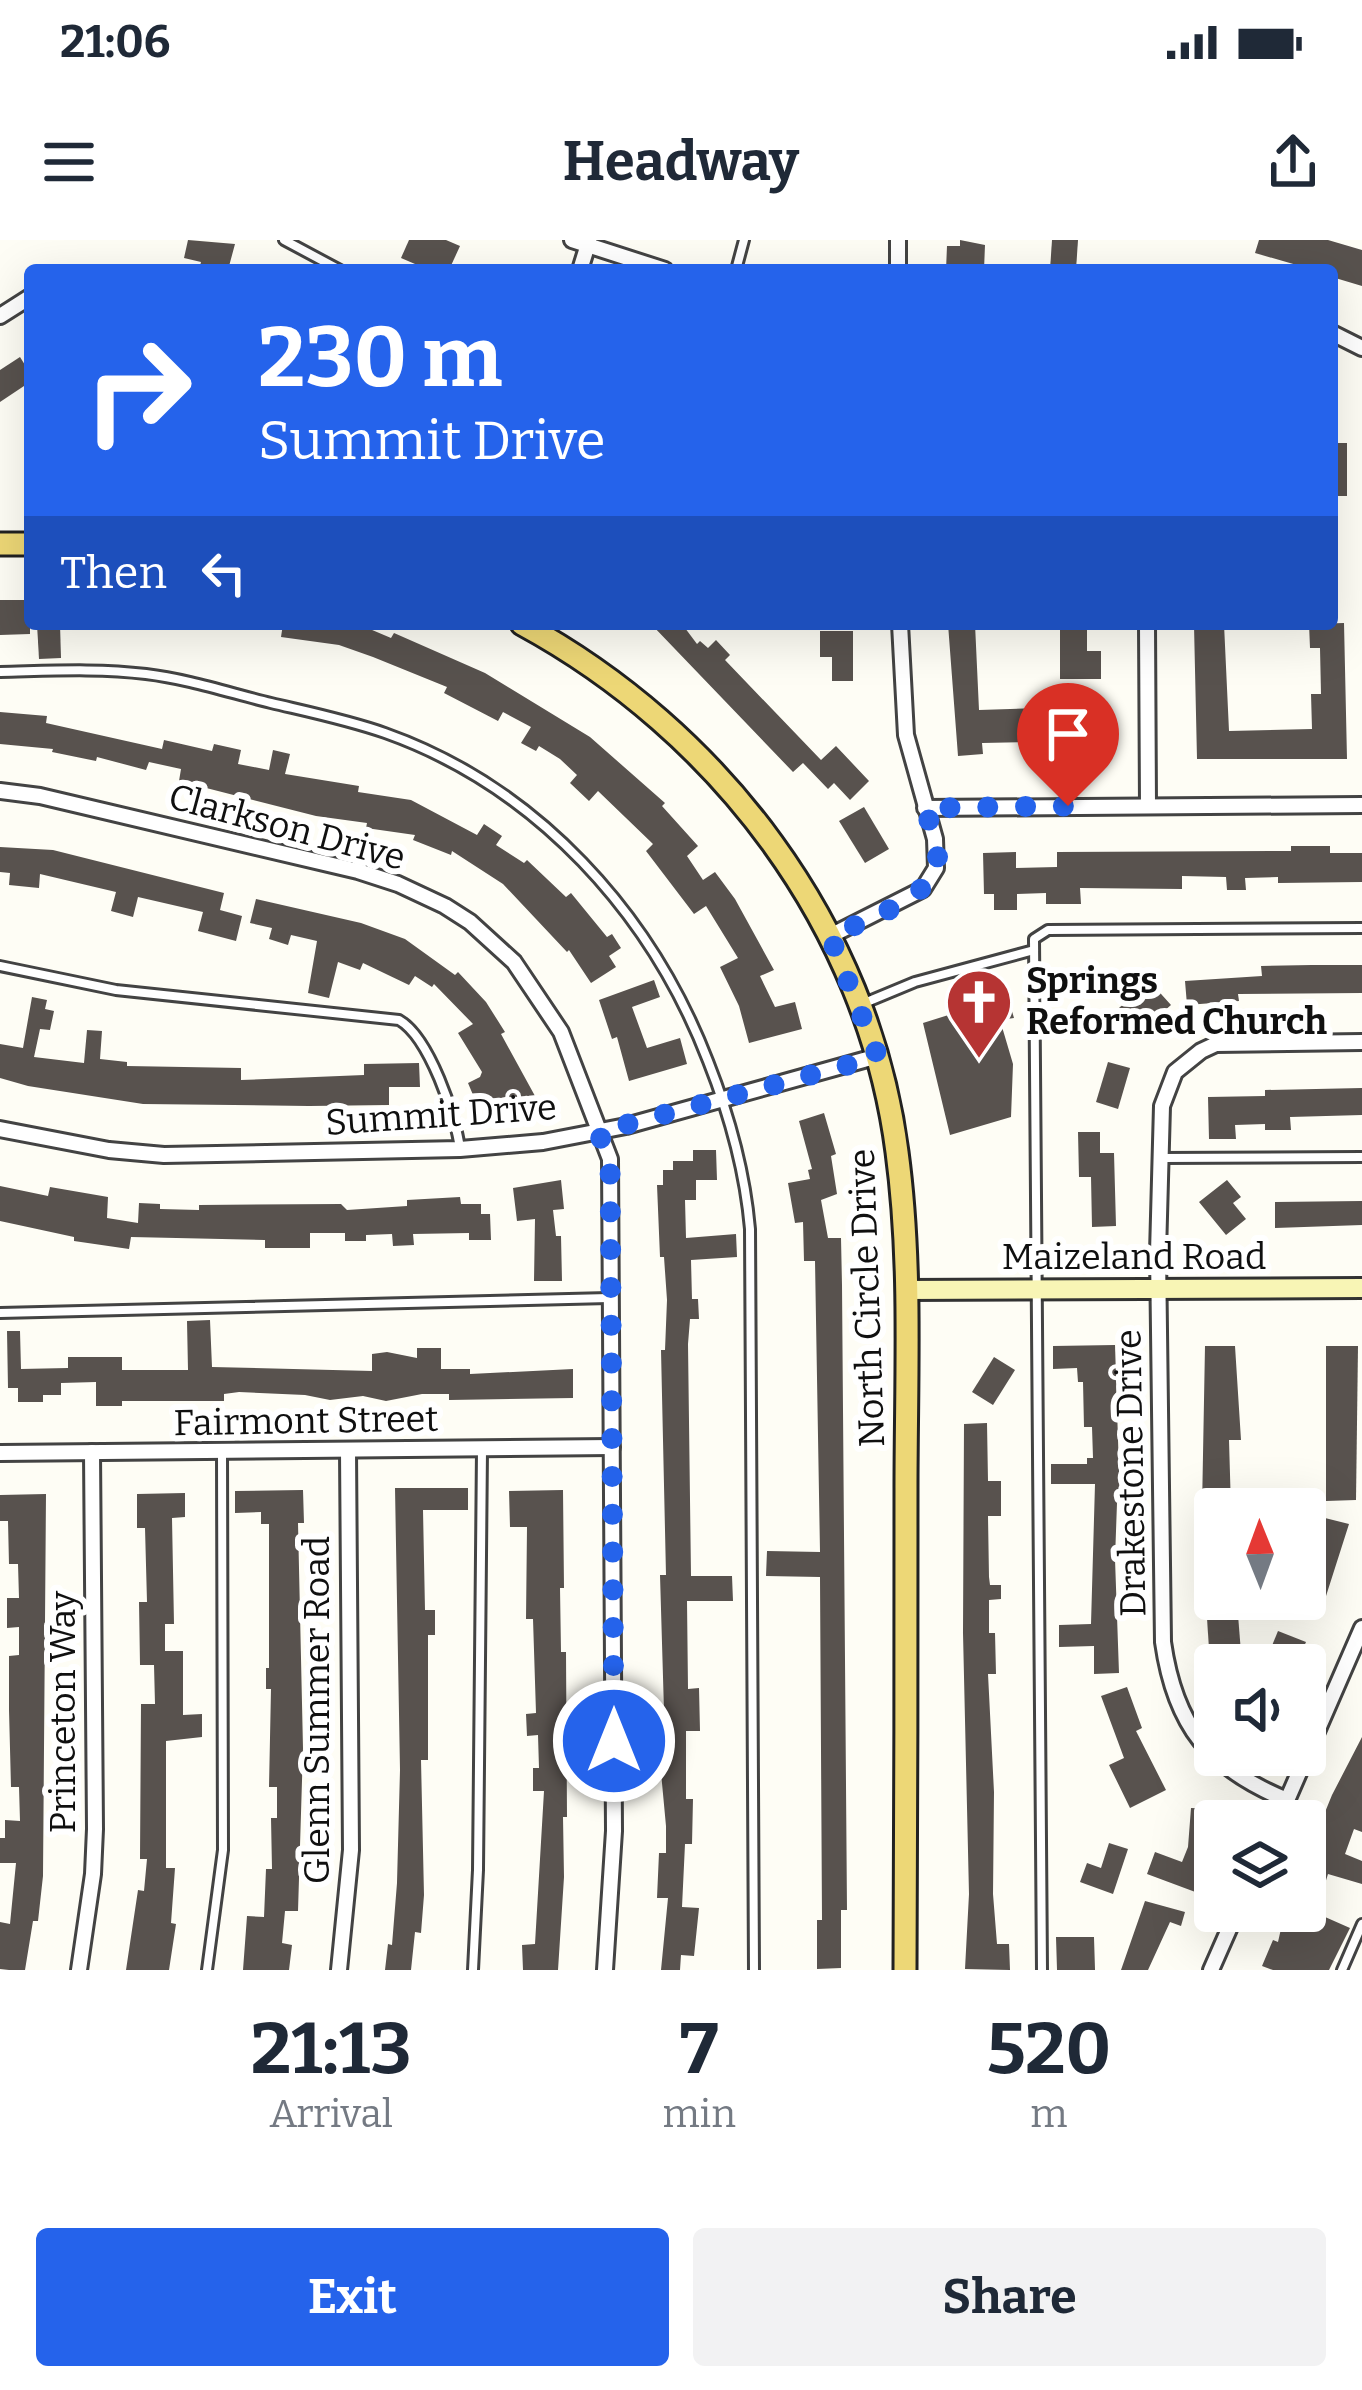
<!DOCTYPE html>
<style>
body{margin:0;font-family:Bitter,serif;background:#f2f2f3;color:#1f2937;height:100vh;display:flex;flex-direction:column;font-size:45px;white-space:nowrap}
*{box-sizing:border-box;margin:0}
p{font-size:39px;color:#747a83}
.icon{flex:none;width:66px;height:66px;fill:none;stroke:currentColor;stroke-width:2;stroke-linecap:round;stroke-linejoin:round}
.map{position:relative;height:1730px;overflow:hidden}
.sheet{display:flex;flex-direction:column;background:#fff;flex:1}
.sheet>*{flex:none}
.guide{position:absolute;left:24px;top:24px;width:1314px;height:366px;border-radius:12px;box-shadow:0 12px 48px #0002;background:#2563eb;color:#fff;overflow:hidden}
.needle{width:78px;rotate:359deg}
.fabs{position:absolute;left:1194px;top:1248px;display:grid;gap:24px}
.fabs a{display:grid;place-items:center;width:132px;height:132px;border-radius:12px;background:#fff;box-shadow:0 12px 48px #0002;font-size:60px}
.pin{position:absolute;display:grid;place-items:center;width:102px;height:102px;color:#fff;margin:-123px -51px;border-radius:50% 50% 50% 0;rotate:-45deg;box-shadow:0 0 12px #0007}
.pin .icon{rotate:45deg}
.me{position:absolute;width:132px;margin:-66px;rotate:0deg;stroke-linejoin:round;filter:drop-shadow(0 0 9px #0008)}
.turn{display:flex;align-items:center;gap:42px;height:252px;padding:0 36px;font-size:54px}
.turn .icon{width:156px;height:156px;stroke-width:2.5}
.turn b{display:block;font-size:84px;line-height:102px}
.then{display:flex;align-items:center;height:114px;padding:0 36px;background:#0003;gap:24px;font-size:45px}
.eta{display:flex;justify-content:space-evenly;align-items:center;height:204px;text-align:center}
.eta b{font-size:72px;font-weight:700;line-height:84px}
.primary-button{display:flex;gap:24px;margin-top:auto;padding:24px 36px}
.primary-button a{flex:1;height:138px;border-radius:12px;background:#2563eb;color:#fff;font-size:48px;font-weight:700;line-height:138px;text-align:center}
.primary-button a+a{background:#f2f2f3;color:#1f2937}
.status{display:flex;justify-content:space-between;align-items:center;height:84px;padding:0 60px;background:#fff;direction:ltr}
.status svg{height:33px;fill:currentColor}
header{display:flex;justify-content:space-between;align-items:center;height:156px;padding:0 36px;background:#fff;font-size:54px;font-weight:700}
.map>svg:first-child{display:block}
.building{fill:#58524e}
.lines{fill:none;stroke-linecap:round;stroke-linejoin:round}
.service-casing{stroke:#434343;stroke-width:14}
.minor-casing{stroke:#434343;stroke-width:20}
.secondary-casing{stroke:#323232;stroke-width:24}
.primary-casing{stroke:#212121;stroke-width:27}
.service{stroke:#fff;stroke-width:8}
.minor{stroke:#fff;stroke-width:14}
.secondary{stroke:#f8f5b5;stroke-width:18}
.primary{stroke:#edd776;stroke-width:21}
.route{stroke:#2563eb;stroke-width:21;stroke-dasharray:0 37.8}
.labels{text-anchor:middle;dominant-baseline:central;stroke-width:12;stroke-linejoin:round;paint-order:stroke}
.street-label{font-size:36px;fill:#101010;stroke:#fff}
.poi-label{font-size:36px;font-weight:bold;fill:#101010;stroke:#fff;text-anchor:start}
</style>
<div class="status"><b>21:06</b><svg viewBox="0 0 49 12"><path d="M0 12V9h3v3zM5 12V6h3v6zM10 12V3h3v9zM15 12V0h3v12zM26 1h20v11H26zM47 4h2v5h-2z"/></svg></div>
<header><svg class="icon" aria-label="menu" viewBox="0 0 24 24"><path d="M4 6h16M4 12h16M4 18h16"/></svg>Headway<svg class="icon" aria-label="share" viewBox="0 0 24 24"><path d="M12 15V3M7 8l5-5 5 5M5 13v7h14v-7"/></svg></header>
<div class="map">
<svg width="1362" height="1730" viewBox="0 0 1362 1730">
<rect width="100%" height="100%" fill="#fefdf5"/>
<g class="building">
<polygon points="188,0 235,4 228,30 199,30 201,22 184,18"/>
<polygon points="409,0 446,0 460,6 449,30 429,30 401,18"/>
<polygon points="960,0 985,5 984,30 946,30 947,6 960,6"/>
<polygon points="1052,0 1078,0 1076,30 1050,30"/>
<polygon points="1259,0 1328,0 1362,10 1362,46 1332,37 1332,30 1314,30 1255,13"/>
<polygon points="20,117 30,133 30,142 0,162 0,130"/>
<rect x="1332" y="203" width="15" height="53"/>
<polygon points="0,360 30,360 30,394 0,395"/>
<polygon points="1344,383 1347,519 1197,519 1194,385 1224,384 1229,491 1312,489 1311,454 1321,454 1320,408 1310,408 1309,384"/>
<polygon points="37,384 60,384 61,418 39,419"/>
<polygon points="283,384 358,384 391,398 394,393 485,433 590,497 665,563 662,566 698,606 687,616 703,640 715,632 735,659 774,730 760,736 775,767 795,762 802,789 749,803 739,766 720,727 738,718 706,666 694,674 646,611 653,604 598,551 589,561 570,543 577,535 560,519 539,506 536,511 521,503 531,487 503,472 498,481 444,453 447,447 373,417 339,405 281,397"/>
<polygon points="651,384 682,384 697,404 700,401 708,408 716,400 730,415 725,420 821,520 836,506 869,541 850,560 834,543 828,549 803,523 793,532"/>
<polygon points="948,384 975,384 979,470 1104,466 1105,520 1030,520 1029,502 982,503 983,514 958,516"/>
<polygon points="1060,384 1087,384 1087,411 1101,411 1101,439 1060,439"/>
<polygon points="820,391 853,391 853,441 832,441 832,417 820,417"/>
<polygon points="0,472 47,476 46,483 162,509 164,500 212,511 214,504 241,510 238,524 269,530 273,510 290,514 285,534 359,546 358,552 411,560 477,595 484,584 502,596 496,605 524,623 527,620 566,657 571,653 607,697 612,694 621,708 609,716 616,727 591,743 569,710 567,712 503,644 452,611 451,615 413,600 415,595 366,588 367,583 316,576 179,541 181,529 149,522 146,530 97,517 96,521 52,512 53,509 0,504"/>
<polygon points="864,567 889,609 865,623 839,581"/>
<polygon points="1291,606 1330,606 1330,613 1362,613 1362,642 1278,643 1278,637 1245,638 1246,650 1227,650 1226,637 1182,636 1182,649 1080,648 1081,664 1046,664 1046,653 1017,654 1017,670 994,670 994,654 984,654 983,613 1016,612 1016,628 1057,627 1057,612 1291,611"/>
<polygon points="0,607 53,610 224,653 220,670 242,676 236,701 198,691 203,672 138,657 133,677 111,671 116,652 40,634 39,648 9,645 10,633 0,632"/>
<polygon points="256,659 361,683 405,699 455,735 458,732 486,762 505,792 501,794 535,856 518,863 516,857 494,865 491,856 476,862 468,843 480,837 482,832 458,793 473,784 434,744 432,747 415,736 409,745 363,723 360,730 338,722 329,758 308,753 317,701 291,695 288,705 269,699 272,688 250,683"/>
<polygon points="1312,725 1362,725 1362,753 1238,754 1239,761 1187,765 1185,741 1262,736 1261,726"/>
<polygon points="654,740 660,757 632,767 647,808 680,798 687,824 629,841 617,797 612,799 599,760"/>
<polygon points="1153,745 1171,765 1131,800 1110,776 1129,759 1133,763"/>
<polygon points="1005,748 1014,778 1000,780 1013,824 1011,877 950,895 923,783 958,772 956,763"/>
<polygon points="32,757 47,760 45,769 54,771 50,790 40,789 34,817 84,823 87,790 102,791 100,819 127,822 127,826 241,828 241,840 364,835 364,824 419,823 420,847 389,847 389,865 309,866 143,864 28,846 0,838 0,804 23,808"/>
<polygon points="1108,822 1130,828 1118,869 1096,862"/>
<polygon points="1362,848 1362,875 1290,877 1291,890 1265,890 1265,884 1235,885 1236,899 1209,899 1208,857 1265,856 1265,850"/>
<polygon points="824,873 836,914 831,916 837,954 821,960 828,998 841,998 842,1045 847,1670 841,1670 841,1728 817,1729 817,1680 822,1680 820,1337 766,1336 767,1311 820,1312 815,1021 804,1021 803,982 795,983 788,943 810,939 808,930 812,929 799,881"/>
<polygon points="1078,892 1100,892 1100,913 1114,913 1116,986 1092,987 1091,937 1079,937"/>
<polygon points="693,910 716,910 717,940 696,940 696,960 685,960 686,998 736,994 737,1017 691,1020 692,1059 698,1059 699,1079 690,1079 688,1104 691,1336 732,1336 733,1361 687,1361 688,1449 699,1448 700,1491 686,1491 686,1559 693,1559 692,1604 685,1604 682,1667 699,1668 694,1716 681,1715 680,1730 661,1730 668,1658 657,1658 659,1613 666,1613 666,1586 659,1511 659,1471 664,1471 660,1335 666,1335 661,1110 665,1110 667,1060 664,1017 660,1017 657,945 663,945 663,930 673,930 673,921 693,921"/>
<polygon points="561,940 564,969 553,970 556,996 561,996 562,1041 534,1041 535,979 517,981 513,948"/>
<polygon points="1227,940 1241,957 1233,963 1246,979 1226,995 1199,962"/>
<polygon points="0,946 48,956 50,947 108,957 107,978 138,983 139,963 160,964 160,969 199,970 199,965 341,964 347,970 407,966 407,960 460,957 461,964 481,964 481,974 490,974 491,1000 469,1000 469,993 413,994 414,1005 393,1006 392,994 366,995 366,1001 345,1001 345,993 310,993 310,1008 265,1008 265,1000 131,997 129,1009 74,1001 74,997 0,981"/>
<polygon points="1362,961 1362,985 1275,988 1275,962"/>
<polygon points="210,1080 212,1127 372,1131 372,1114 387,1112 417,1118 417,1108 441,1108 441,1129 470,1129 470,1134 573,1129 573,1158 449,1160 449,1154 422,1154 386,1161 363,1156 330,1160 305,1155 239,1152 224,1154 224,1161 122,1161 122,1166 96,1166 96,1142 61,1143 61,1155 43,1155 43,1162 18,1162 18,1148 8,1148 7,1091 20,1091 21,1129 68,1128 68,1117 122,1117 122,1130 188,1130 187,1081"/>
<polygon points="1115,1105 1120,1263 1117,1263 1115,1319 1119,1433 1094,1434 1094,1406 1059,1407 1059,1385 1091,1384 1095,1244 1051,1244 1051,1224 1087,1224 1087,1218 1093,1218 1092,1187 1084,1187 1083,1142 1078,1142 1077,1128 1053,1129 1053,1106"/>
<polygon points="1205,1106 1235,1106 1241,1200 1229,1200 1231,1269 1202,1269"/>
<polygon points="1326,1106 1358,1106 1356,1260 1326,1261"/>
<polygon points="994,1117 1015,1130 993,1165 972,1152"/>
<polygon points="987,1183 988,1241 1001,1241 1001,1276 988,1276 989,1337 990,1345 1001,1345 1001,1359 989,1360 989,1393 995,1393 996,1434 988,1434 994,1552 993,1654 997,1704 1009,1704 1010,1730 965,1729 969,1654 963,1393 964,1184"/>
<polygon points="395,1248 468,1248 468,1270 423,1270 425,1370 435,1370 435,1395 428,1395 428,1520 421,1520 424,1655 421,1693 415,1692 411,1730 385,1730 388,1704 392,1705 397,1643 400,1530"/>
<polygon points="303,1250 304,1283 298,1283 303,1508 298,1671 285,1671 282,1703 292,1705 289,1730 243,1730 247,1676 264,1677 266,1629 272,1629 271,1578 277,1578 277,1547 269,1547 271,1449 266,1449 266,1428 269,1428 269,1284 261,1284 261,1272 235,1273 235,1251"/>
<polygon points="563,1250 564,1348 560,1348 561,1412 566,1412 567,1577 563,1577 564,1637 558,1730 523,1730 522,1705 535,1704 544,1551 533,1551 533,1528 539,1528 538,1495 527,1496 526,1474 536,1473 533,1379 526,1379 527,1287 510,1287 509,1251"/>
<polygon points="185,1253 185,1277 172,1278 174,1384 165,1384 165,1411 183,1411 183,1475 202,1474 202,1497 166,1501 166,1628 175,1628 171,1683 176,1684 169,1730 126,1730 138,1650 144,1651 147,1619 140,1619 141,1464 155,1464 154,1425 140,1425 139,1362 147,1362 145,1288 137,1288 137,1254"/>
<polygon points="46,1254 43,1636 38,1681 33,1681 25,1730 9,1730 0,1729 0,1682 10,1684 16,1623 0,1623 0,1598 5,1598 5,1580 20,1581 19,1547 11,1547 9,1470 9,1416 19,1415 19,1387 7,1388 7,1358 19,1358 18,1324 9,1324 8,1281 0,1281 0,1255"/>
<polygon points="1325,1278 1349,1284 1319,1378 1267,1363 1267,1359 1305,1359 1305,1333 1310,1334"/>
<polygon points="1206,1362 1238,1375 1242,1425 1210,1425"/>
<polygon points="1278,1391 1306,1402 1296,1425 1264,1425"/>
<polygon points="1127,1447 1142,1488 1136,1491 1166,1550 1130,1568 1109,1525 1124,1518 1101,1456"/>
<polygon points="1362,1497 1362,1592 1354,1589 1345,1614 1362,1621 1362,1644 1328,1634 1316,1673 1350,1688 1329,1730 1273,1730 1262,1726 1273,1700 1278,1702 1285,1671 1305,1671 1305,1628 1312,1604 1332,1555"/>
<polygon points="1191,1568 1216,1569 1213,1614 1198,1653 1147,1634 1155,1612 1182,1622 1188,1607"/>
<polygon points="1109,1603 1128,1609 1113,1654 1080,1642 1087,1623 1101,1628"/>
<polygon points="1145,1661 1185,1672 1181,1686 1170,1682 1148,1730 1121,1730"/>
<polygon points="1056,1697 1094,1697 1095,1730 1057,1730"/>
</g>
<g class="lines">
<g class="service-casing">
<g id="service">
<polyline points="284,0 340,30"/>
<polyline points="736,30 744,0"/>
<path d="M0,432C48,431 98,428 146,434C188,439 230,453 271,463C309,472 348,480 385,493C537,547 651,673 708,821C729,874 745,932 750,989L754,1730"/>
<path d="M0,726L116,750L399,780C429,797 456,876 460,909"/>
<polyline points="862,764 915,742 1034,710"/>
<polyline points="1162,918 1362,917"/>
<polyline points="0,1073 609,1058"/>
<polyline points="207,1730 223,1610 222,1212"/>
<polyline points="473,1730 478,1630 482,1210"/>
<polyline points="1042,1730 1034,699 1048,690 1362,688"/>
<polyline points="1342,1730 1362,1684"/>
</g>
</g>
<g class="minor-casing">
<g id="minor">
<polyline points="572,0 665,30"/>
<polyline points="898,0 898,30"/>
<polyline points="580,30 589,1"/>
<polyline points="0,76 30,57"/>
<polyline points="1332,93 1362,108"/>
<polyline points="1147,384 1148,566"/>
<polyline points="0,551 40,556 358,631 398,644 445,666 470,682 514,722 561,792 610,919 614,1591 605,1730"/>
<polyline points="925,568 1362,565"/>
<polyline points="830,696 923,649 936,628 935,599 906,495 900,384"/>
<polyline points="0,889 109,910 164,915 460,909 543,902 626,886 878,816"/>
<polyline points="0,1213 612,1207"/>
<path d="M1287,1560C1209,1528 1175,1486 1163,1402L1158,1013L1162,866L1175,832L1201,811L1216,804L1362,802"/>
<polyline points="1278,1581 1362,1388"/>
<polyline points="79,1730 93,1634 95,1589 92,1212"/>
<polyline points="339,1730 351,1610 348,1211"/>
<polyline points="1211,1730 1237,1671"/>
</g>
</g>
<g class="secondary-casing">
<polyline id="secondary" points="906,1050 1362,1048"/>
</g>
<g class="primary-casing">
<g id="primary">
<polyline points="0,304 30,304"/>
<path d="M522,384C719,491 868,686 897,912C912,1023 906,1137 906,1248C906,1409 906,1569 905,1730"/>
</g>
</g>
<use href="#service" class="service"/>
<use href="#minor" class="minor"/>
<use href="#secondary" class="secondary"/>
<use href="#primary" class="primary"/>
</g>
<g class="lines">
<path class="route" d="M614,1501L610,919L598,892L878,817L830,696C859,683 932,658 937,624C940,605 930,586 925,568L1068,566"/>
</g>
<defs>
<g id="church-pin" transform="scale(3.45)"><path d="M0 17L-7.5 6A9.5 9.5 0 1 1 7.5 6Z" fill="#b63433" stroke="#fff"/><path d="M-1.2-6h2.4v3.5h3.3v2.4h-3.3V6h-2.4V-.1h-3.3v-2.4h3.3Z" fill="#fff"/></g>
</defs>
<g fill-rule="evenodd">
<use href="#church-pin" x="979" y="762"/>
</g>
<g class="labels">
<g class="street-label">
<text transform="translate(287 587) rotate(15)">Clarkson Drive</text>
<text transform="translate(441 875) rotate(-4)">Summit Drive</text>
<text x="1134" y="1017">Maizeland Road</text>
<text transform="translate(867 1058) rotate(-92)">North Circle Drive</text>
<text transform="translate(306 1181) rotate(-1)">Fairmont Street</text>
<text transform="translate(1131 1233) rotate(-91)">Drakestone Drive</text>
<text transform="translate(317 1470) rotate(-90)">Glenn Summer Road</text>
<text transform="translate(63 1472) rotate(-90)">Princeton Way</text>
</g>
<g class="poi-label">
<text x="1026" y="741">Springs<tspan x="1026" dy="41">Reformed Church</tspan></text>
</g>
</g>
</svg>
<div class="fabs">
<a><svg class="needle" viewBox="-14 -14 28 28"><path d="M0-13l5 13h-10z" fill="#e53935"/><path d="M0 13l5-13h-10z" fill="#747a83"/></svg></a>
<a><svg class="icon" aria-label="sound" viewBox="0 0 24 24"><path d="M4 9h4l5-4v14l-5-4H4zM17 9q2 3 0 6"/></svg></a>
<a><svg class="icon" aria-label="layers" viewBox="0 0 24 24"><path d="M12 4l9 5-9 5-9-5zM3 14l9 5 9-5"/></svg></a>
</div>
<div class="pin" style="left:1068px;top:566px;background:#d93025"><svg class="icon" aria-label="arrive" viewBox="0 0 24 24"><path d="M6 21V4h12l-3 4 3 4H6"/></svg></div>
<svg class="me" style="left:614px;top:1501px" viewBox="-20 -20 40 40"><circle r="17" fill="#2563eb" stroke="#fff" stroke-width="3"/><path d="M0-11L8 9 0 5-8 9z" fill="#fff"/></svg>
<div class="guide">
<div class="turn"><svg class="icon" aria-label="right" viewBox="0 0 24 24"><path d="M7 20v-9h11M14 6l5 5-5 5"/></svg><div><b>230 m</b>Summit Drive</div></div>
<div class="then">Then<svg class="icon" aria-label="left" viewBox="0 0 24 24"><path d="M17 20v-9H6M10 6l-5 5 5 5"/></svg></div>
</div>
</div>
<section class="sheet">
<div class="eta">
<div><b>21:13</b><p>Arrival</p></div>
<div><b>7</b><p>min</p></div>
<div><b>520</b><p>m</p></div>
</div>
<div class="primary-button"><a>Exit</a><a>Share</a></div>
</section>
